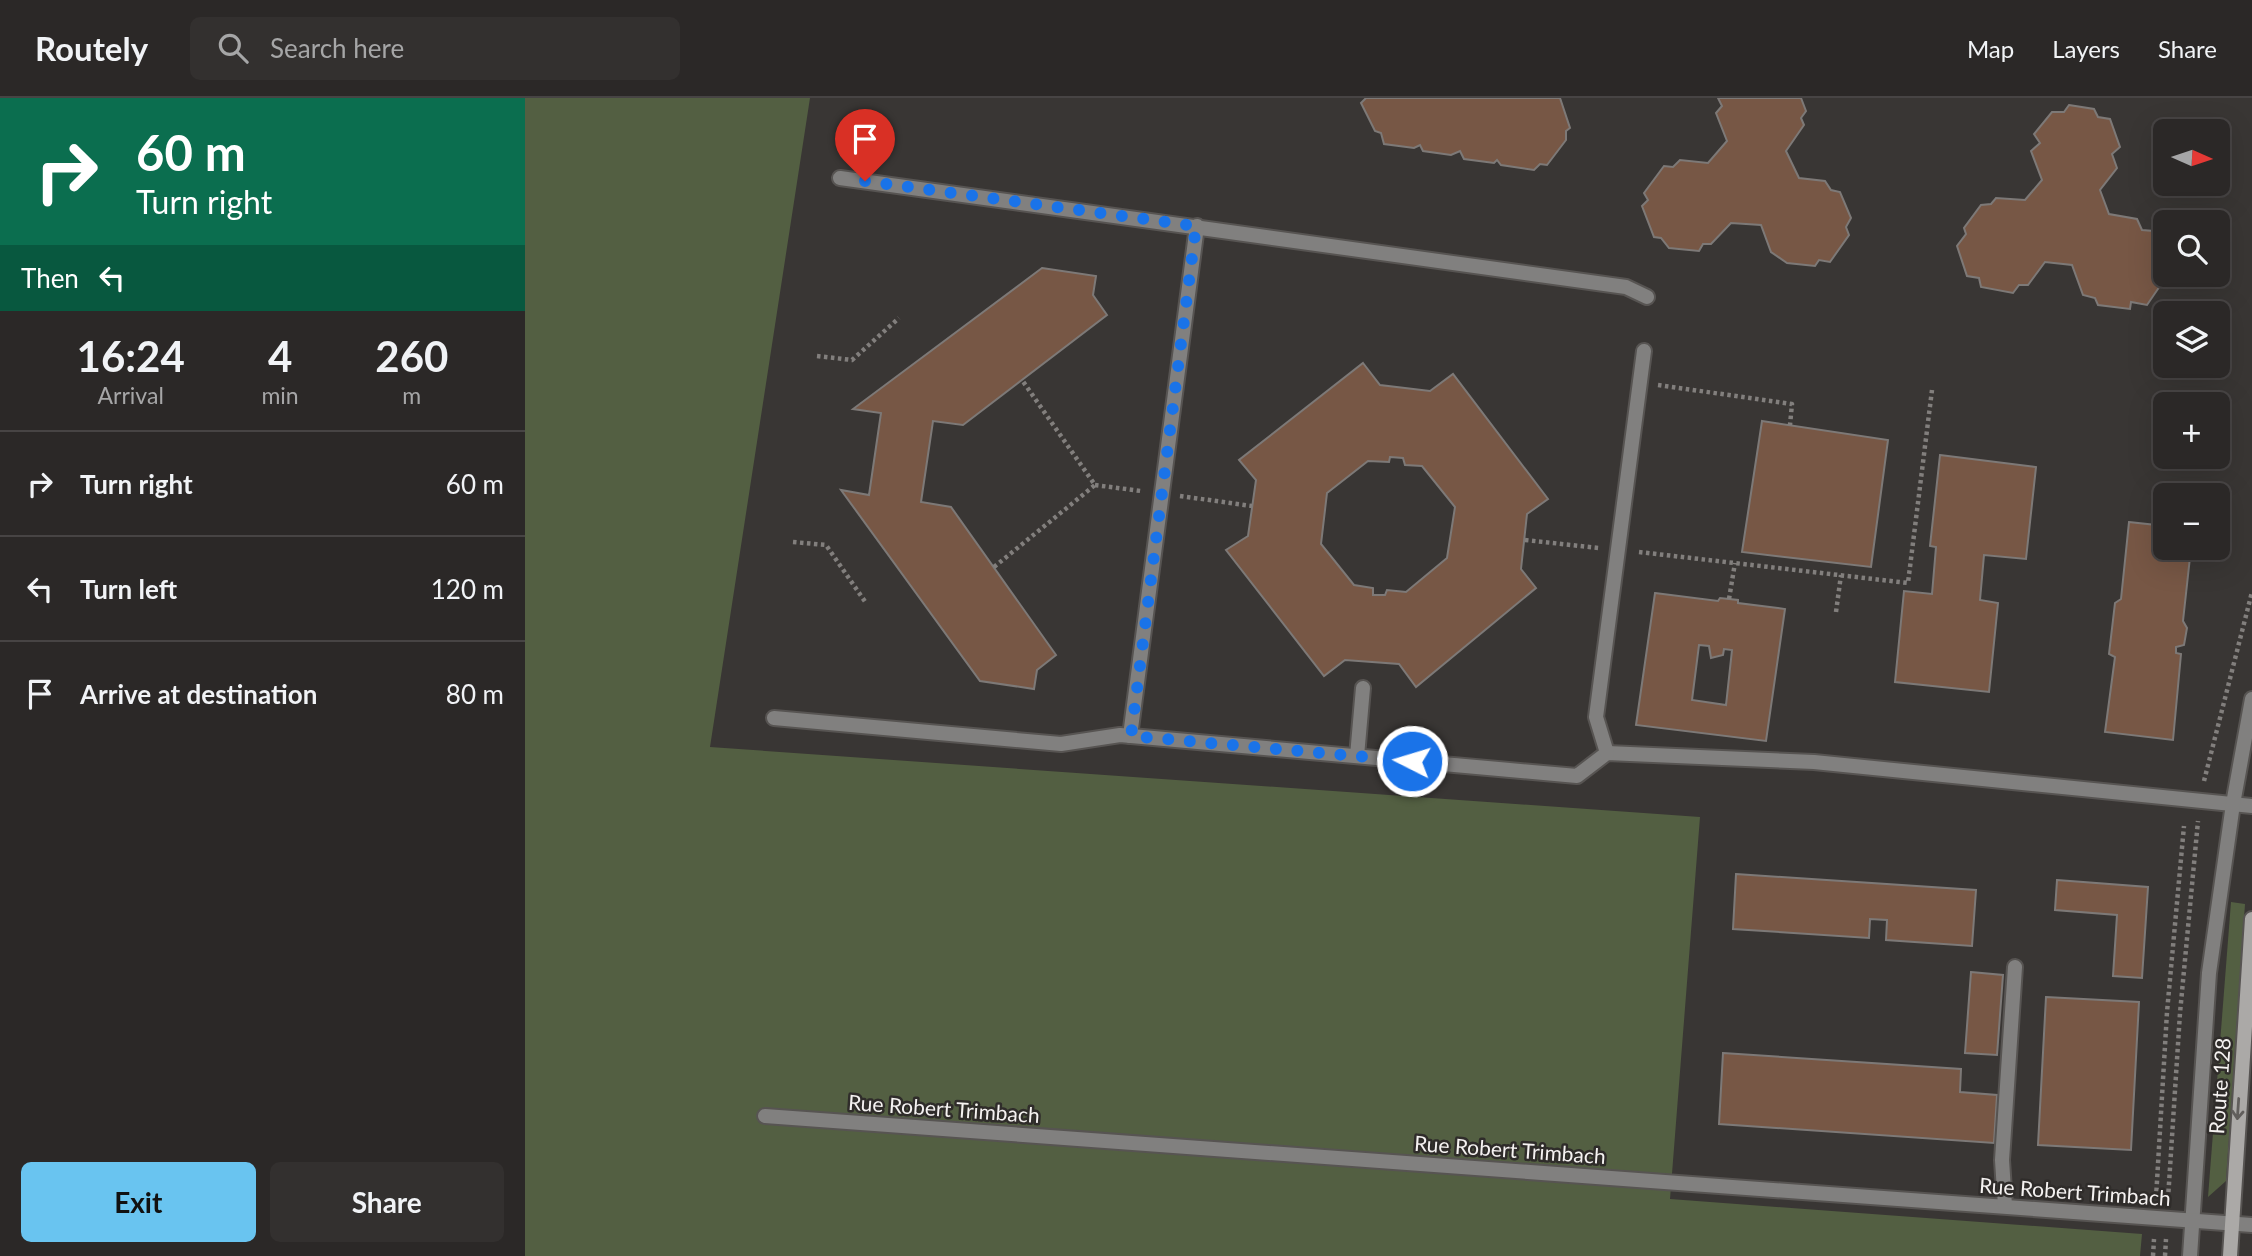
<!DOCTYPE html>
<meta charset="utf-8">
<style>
body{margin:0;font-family:Lato,sans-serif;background:#33302f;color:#f1f3f6;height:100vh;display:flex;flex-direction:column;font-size:26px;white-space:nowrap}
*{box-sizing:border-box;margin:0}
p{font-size:23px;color:#a6a6a7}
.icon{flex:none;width:38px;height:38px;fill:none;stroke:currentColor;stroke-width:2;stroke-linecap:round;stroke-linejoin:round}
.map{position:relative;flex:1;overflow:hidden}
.drawer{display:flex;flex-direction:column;background:#2b2827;width:525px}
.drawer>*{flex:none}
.top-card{background:#0b6e4f;color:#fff;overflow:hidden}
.needle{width:46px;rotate:93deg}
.controls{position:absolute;left:1628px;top:21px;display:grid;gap:14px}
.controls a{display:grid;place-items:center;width:77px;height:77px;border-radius:10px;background:#2b2827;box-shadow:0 7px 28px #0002,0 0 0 2px #474444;font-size:35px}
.pin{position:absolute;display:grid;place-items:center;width:60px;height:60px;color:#fff;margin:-72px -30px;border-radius:50% 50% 50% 0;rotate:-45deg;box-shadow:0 0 7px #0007}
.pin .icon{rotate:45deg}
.me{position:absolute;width:77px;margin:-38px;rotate:275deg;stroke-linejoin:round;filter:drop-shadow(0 0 5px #0008)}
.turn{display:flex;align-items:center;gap:24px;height:147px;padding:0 21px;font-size:32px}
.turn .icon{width:91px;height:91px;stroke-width:2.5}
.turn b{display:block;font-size:49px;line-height:60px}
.then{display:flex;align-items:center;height:66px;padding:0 21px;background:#0003;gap:14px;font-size:26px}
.eta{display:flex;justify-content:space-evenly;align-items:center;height:119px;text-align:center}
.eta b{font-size:42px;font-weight:700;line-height:49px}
.cta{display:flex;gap:14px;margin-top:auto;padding:14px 21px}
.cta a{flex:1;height:80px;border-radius:10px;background:#69c4f0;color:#111;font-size:28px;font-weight:700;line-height:80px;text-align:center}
.cta a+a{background:#33302f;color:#f1f3f6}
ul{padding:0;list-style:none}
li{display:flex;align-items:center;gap:21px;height:105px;padding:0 21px;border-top:2px solid #474444}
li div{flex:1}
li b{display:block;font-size:26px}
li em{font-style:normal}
header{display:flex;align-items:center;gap:42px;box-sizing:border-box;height:98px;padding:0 35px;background:#2b2827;border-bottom:2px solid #474444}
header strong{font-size:33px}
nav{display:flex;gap:38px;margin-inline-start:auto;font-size:24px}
.search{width:490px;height:63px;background:#33302f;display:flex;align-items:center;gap:18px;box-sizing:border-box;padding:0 24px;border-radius:10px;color:#a6a6a7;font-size:26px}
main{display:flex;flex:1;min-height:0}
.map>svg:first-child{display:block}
.green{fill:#535f42}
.building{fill:#775745;stroke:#7d7977;stroke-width:2;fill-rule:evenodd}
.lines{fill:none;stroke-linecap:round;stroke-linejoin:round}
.service-casing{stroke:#575452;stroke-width:18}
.minor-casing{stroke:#575452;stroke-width:18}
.secondary-casing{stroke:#575452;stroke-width:18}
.path{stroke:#827f7d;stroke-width:4.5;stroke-dasharray:3.5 3.5;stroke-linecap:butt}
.service{stroke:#81807f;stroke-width:14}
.minor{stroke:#81807f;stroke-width:14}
.secondary{stroke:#aba9a7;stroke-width:14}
.oneway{stroke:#615e5c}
.route{stroke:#1a73e8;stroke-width:12;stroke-dasharray:0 21.6}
.labels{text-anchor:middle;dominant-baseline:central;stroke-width:5;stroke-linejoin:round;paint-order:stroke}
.street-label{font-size:21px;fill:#f5f2f1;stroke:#2f2c2a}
</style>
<header>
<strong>Routely</strong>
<div class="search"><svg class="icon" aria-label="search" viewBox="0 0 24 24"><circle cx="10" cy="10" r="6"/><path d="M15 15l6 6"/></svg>Search here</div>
<nav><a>Map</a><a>Layers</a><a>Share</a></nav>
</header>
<main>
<section class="drawer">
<div class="top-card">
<div class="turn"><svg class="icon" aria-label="right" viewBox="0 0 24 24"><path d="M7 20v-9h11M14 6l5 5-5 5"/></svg><div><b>60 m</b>Turn right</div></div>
<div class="then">Then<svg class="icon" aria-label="left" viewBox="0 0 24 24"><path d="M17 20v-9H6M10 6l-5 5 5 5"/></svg></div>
</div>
<div class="eta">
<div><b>16:24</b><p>Arrival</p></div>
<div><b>4</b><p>min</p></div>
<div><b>260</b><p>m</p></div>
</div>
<ul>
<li><svg class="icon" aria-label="right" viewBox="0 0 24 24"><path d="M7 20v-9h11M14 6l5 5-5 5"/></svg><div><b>Turn right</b></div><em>60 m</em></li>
<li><svg class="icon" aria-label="left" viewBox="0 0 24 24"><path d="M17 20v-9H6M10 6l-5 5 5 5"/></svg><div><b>Turn left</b></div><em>120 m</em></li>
<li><svg class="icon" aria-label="arrive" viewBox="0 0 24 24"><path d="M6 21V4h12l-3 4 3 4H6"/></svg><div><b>Arrive at destination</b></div><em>80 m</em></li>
</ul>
<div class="cta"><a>Exit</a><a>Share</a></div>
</section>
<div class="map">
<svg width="1727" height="1158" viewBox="0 0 1727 1158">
<rect width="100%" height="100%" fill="#393634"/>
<g class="green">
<polygon points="0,0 285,0 185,649 1175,719 1145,1101 1617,1136 1615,1158 0,1158"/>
<polygon points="1706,804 1720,806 1701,1083 1683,1099"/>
</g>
<g class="building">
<polygon points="841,0 1035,0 1045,30 1041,33 1041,42 1022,67 1015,66 1009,72 976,67 972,62 969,65 939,61 935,53 926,57 898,53 895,47 889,50 859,46 856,35 850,33 836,5"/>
<polygon points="1193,0 1276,0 1281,13 1276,20 1279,27 1261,53 1274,80 1300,83 1306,92 1315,94 1326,120 1321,129 1324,137 1305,164 1294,162 1290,168 1262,165 1246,154 1236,127 1206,125 1186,146 1178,146 1174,153 1144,150 1136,140 1129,139 1117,108 1123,102 1119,95 1139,68 1148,69 1155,62 1183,65 1202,43 1191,15 1197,8"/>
<polygon points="1544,7 1569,11 1573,19 1585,21 1595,49 1587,56 1592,70 1575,92 1584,116 1612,121 1617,132 1629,133 1638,163 1631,173 1637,185 1622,207 1606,204 1605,211 1573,207 1570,200 1558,197 1547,167 1520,164 1503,187 1494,187 1488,195 1456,189 1454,180 1442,178 1432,148 1441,136 1439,130 1456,107 1466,106 1471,100 1500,102 1517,82 1506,53 1515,45 1509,36 1527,14 1539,14"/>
<polygon points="517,170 571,178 568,197 582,217 438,327 408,323 396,404 426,409 531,557 512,572 509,591 455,583 316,392 344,397 356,315 328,311"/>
<path d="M838,265L855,287L905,293L928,276L1023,401L1002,416L996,471L1011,490L891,589L874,566L820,562L799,578L701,452L723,438L731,382L714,362ZM865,359L878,360L880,367L897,368L930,409L922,460L881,494L862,492L860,497H848V490L829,487L796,446L802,395L843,363L864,364Z"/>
<polygon points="1237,323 1363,342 1346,469 1217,454"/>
<polygon points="1415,357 1511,369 1501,461 1459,457 1455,502 1473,505 1464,594 1370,584 1379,493 1407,496 1411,449 1405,448"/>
<polygon points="1604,424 1640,428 1640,450 1666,450 1658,523 1662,530 1659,547 1651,549 1651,555 1656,556 1648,642 1580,634 1590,559 1584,556 1590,505 1596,501"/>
<path d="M1130,495L1193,503L1195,500L1213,502V505L1260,511L1241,643L1111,627ZM1174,547L1184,548L1186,560L1198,557L1199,551L1207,552L1201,607L1167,602Z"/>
<polygon points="1211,776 1451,792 1447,848 1361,842 1362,822 1345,821 1344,840 1208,831"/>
<polygon points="1532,782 1623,789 1617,880 1588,878 1592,817 1530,812"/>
<polygon points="1446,874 1478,877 1472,957 1440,955"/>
<polygon points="1521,899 1614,904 1606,1052 1513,1047"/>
<polygon points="1198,955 1436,971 1435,994 1472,997 1469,1045 1194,1026"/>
</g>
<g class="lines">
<g class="service-casing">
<g id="service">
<polyline points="315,80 1101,189 1122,199"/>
<polyline points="249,620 536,646 595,637 1052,678 1082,655 1289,664 1727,708"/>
<polyline points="605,638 672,128"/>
<polyline points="1082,655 1071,619 1119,253"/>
<polyline points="832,658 838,590"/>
<polyline points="1665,1158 1684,875 1708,706 1727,601"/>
</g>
</g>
<g class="minor-casing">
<g id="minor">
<polyline points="240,1018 1727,1127"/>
<polyline points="1480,1108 1477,1062 1490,869"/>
</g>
</g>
<g class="secondary-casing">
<polyline id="secondary" points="1705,1158 1727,821"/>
</g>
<g class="path">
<polyline points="292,258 327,262 374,220"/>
<polyline points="1133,287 1267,306 1265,327"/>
<polyline points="570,387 616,393"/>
<polyline points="655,398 727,408"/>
<polyline points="1000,442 1074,450"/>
<polyline points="268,444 301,447 341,505"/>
<polyline points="1114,454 1383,485 1407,292"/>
<polyline points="469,469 570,387 497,282"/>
<polyline points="1204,501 1210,465"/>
<polyline points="1311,514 1316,477"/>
<polyline points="1679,683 1727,494"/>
<polyline points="1631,1100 1642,914 1659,728"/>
<polyline points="1643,1101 1655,915 1673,723"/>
<polyline points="1628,1158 1629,1141"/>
<polyline points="1640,1158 1641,1141"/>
</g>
<use href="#service" class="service"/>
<use href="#minor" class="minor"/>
<use href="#secondary" class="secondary"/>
</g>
<defs><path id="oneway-shaft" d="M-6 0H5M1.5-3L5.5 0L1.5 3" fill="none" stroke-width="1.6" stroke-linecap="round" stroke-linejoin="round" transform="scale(1.75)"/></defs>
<use class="oneway" href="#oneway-shaft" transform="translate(1713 1011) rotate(94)"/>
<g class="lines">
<polyline class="route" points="340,83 671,128 606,638 887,663"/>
</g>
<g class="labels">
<g class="street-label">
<text transform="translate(1694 988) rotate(-86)">Route 128</text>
<text transform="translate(419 1010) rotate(4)">Rue Robert Trimbach</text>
<text transform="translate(985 1051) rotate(4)">Rue Robert Trimbach</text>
<text transform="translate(1550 1093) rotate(4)">Rue Robert Trimbach</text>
</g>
</g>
</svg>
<div class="controls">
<a><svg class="needle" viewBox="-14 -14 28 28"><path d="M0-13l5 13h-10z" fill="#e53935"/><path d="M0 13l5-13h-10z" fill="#a6a6a7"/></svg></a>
<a><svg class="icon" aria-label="search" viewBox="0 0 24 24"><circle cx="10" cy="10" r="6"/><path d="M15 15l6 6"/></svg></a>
<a><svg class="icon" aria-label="layers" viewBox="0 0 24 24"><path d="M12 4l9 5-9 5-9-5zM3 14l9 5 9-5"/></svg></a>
<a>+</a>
<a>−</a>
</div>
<div class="pin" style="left:340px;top:83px;background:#d93025"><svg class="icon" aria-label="arrive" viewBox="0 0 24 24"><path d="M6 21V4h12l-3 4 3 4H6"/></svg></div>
<svg class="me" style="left:887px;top:663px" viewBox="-20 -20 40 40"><circle r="17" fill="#1a73e8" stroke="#fff" stroke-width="3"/><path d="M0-11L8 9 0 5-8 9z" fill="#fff"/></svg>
</div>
</main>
